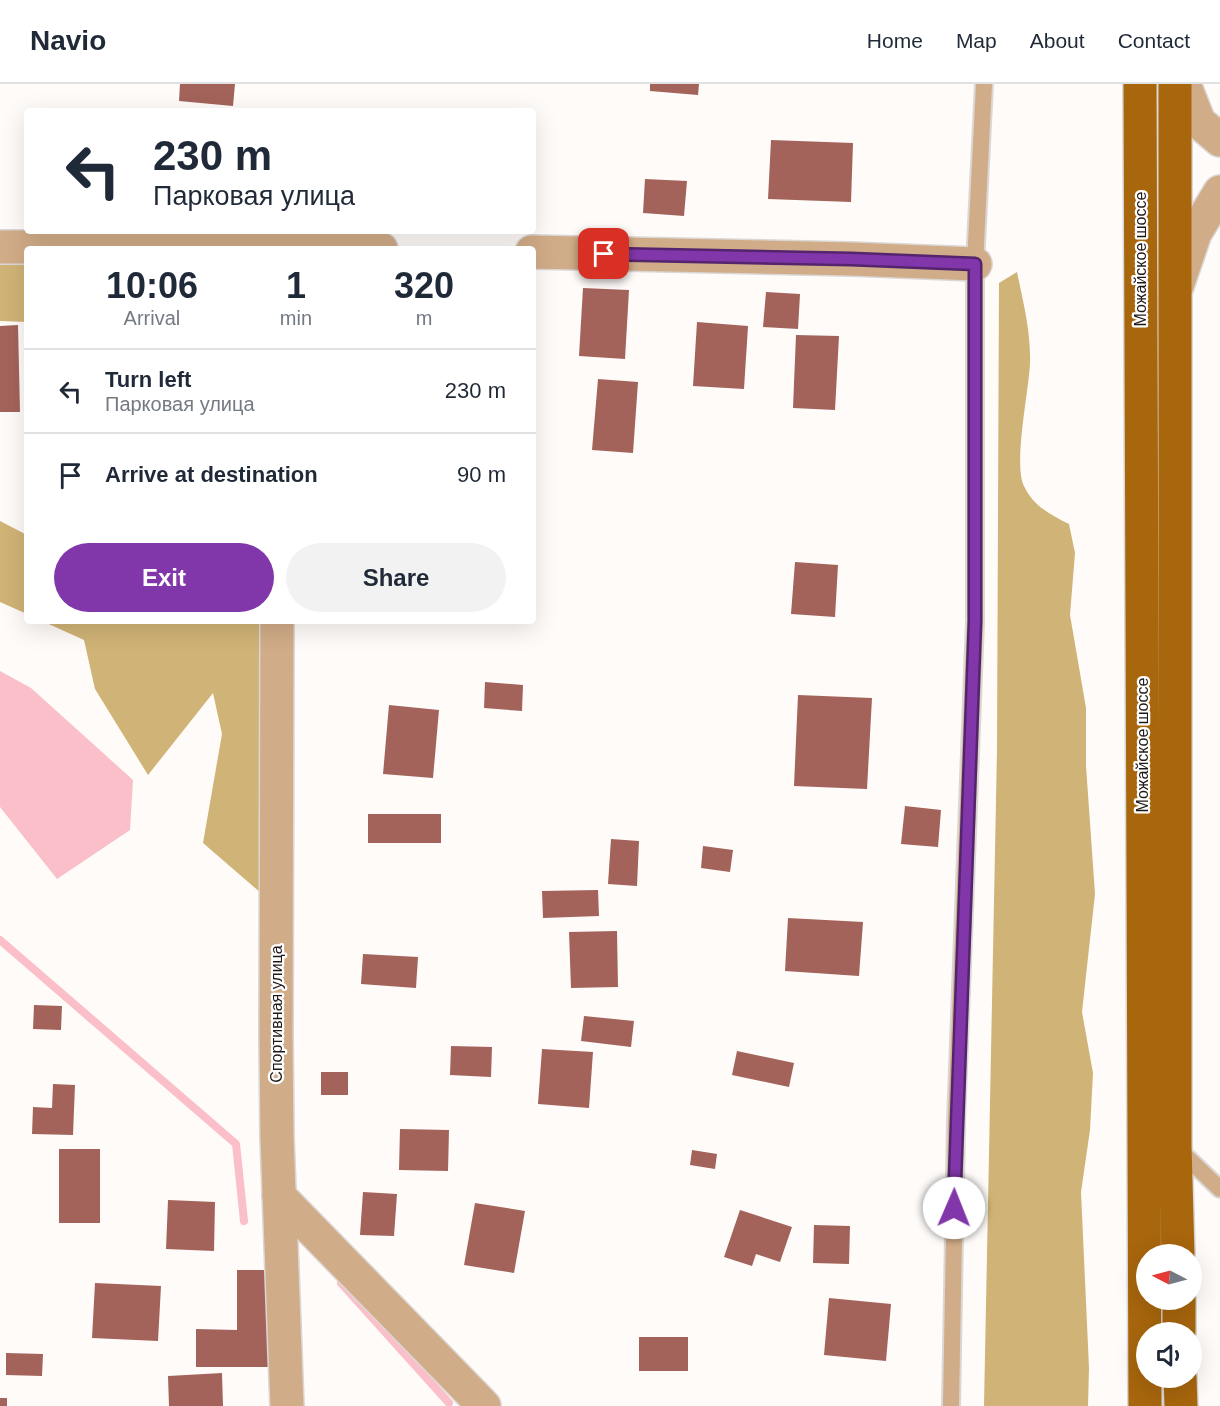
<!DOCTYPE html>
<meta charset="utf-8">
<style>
body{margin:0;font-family:Arial,sans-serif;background:#f2f2f3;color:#1f2937;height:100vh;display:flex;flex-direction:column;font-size:22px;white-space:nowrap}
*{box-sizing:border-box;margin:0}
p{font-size:20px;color:#747a83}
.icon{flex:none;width:33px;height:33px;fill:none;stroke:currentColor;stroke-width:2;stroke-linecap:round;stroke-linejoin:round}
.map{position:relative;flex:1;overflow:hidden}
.sheet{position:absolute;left:24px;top:162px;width:512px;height:378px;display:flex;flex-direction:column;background:#fff;border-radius:6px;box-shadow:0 6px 24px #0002}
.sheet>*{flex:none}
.banner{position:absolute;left:24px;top:24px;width:512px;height:126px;border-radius:6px;box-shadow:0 6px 24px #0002;background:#fff;color:#1f2937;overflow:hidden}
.needle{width:39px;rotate:276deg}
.tools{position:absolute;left:1136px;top:1160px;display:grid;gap:12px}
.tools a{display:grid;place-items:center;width:66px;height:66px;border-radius:50%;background:#fff;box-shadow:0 6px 24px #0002;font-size:30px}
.pin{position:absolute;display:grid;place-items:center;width:51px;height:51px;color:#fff;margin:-26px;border-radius:12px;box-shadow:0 3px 9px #0006}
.me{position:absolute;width:66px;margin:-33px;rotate:1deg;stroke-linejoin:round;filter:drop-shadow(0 0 4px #0008)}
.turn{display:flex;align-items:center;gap:21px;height:126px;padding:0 30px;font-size:27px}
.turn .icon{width:78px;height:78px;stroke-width:2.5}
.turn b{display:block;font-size:42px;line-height:51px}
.eta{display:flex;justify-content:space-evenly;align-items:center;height:102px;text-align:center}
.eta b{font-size:36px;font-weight:700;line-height:42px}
.primary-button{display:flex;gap:12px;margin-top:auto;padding:12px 30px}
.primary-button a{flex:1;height:69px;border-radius:36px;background:#8137a9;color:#fff;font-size:24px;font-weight:700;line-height:69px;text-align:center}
.primary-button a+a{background:#f2f2f3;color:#1f2937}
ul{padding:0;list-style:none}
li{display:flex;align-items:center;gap:18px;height:84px;padding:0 30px;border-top:2px solid #e0e1e3}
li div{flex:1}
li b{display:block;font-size:22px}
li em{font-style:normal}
header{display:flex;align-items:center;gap:36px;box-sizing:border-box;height:84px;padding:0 30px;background:#fff;border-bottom:2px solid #e0e1e3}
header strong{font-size:28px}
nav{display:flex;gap:33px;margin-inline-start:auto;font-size:21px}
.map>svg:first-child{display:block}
.forest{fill:#d0b376}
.water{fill:#fabfc8}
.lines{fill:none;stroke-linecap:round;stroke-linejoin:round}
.stream{stroke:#fabfc8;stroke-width:8}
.building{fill:#a3635b}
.service-casing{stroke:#dad7d5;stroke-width:20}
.minor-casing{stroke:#dad7d5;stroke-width:36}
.primary-casing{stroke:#dad7d5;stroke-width:36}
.service{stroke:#d1ac88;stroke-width:16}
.minor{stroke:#d1ac88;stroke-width:33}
.primary{stroke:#a8660d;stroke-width:33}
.route-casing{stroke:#54246e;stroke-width:15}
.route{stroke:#8137a9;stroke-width:10}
.labels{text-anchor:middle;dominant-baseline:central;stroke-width:4.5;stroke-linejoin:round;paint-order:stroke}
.street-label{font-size:16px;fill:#1e1816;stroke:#fff}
</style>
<header>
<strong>Navio</strong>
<nav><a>Home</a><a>Map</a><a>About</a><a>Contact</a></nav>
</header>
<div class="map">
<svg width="1220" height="1322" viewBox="0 0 1220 1322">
<rect width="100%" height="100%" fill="#fefbf9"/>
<g class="forest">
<polygon points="0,167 27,167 27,238 0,237"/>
<path d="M1017,188C1023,217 1031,248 1030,279C1029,306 1013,381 1024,402C1033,422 1051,431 1069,440L1075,469L1070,531L1086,624V682L1095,810L1082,928L1093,989L1090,1046L1081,1108L1089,1284L1088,1322H984L997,666L999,199Z"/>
<polygon points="0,437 27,451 27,530 0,518"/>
<polygon points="42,537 264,537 261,809 203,759 222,650 213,609 148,691 95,605 84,556"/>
</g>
<polygon class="water" points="0,587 31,604 133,696 130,746 57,795 0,723"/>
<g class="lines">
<g class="stream">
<polyline points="0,856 236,1060 244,1137"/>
<polyline points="341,1199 449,1319"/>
</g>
</g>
<g class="building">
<polygon points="180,0 235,0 233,22 179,17"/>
<polygon points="650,0 699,0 698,11 650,7"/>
<polygon points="771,56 853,59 851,118 768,115"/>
<polygon points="645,95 687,97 684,132 643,129"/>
<polygon points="583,204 629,206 625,275 579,272"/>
<polygon points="766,208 800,210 798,245 763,243"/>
<polygon points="697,238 748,242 744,305 693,302"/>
<polygon points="18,241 20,328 0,328 0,242"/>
<polygon points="796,251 839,252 835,326 793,324"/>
<polygon points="598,295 638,298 633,369 592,366"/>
<polygon points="795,478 838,481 835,533 791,530"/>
<polygon points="485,598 523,601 522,627 484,624"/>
<polygon points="798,611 872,614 867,705 794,702"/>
<polygon points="389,621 439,626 433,694 383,690"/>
<polygon points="905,722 941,726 938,763 901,760"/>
<rect x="368" y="730" width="73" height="29"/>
<polygon points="611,755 639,757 637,802 608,800"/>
<polygon points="703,762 733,766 730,788 701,784"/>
<polygon points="598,806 599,832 543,834 542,807"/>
<polygon points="788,834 863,838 859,892 785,887"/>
<polygon points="617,847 618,903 571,904 569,848"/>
<polygon points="363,870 418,873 416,904 361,900"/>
<polygon points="34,921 62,922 61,946 33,945"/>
<polygon points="584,932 634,937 631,963 581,957"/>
<polygon points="451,962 492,963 491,993 450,991"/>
<polygon points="542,965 593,968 589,1024 538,1020"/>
<polygon points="737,967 794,979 789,1003 732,991"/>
<rect x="321" y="988" width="27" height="23"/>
<polygon points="53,1000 75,1001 73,1051 32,1050 33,1023 52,1024"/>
<polygon points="400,1045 449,1046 448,1087 399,1086"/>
<rect x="59" y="1065" width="41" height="74"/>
<polygon points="692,1066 717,1070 715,1085 690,1081"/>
<polygon points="363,1108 397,1110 394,1152 360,1151"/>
<polygon points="168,1116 215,1118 214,1167 166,1165"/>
<polygon points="475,1119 525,1127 514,1189 464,1181"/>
<polygon points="740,1126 792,1143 780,1178 756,1170 752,1182 724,1173"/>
<polygon points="814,1141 850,1142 849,1180 813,1179"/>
<polygon points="237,1186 270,1186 270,1283 196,1283 196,1245 237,1246"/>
<polygon points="95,1199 161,1202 158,1257 92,1254"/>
<polygon points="829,1214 891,1220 886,1277 824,1271"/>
<rect x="639" y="1253" width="49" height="34"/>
<polygon points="6,1269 43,1270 42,1292 6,1291"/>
<polygon points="222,1289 223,1322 169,1322 168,1292"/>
<rect x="0" y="1314" width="7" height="8"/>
</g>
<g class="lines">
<g class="service-casing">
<g id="service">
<polyline points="1175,1062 1220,1105"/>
<polyline points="951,1322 956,1037 975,537 975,180 984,0"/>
</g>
</g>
<g class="minor-casing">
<g id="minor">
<polyline points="1184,0 1199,38 1220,56"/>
<polyline points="0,163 279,163 381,165"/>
<polyline points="532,168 851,175 975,180"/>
<polyline points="1177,202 1195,149 1220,108"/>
<polyline points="277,537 276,953 277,1053 287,1322"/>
<polyline points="279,1112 484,1322"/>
</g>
</g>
<g class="primary-casing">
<g id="primary">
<polyline points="1140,0 1145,1322"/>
<polyline points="1175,0 1175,1062 1178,1170"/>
<polyline points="1179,1215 1179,1248"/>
<polyline points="1180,1293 1181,1322"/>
</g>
</g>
<use href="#service" class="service"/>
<use href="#minor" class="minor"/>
<use href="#primary" class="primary"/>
</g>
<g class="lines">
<g class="route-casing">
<polyline id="route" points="604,170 851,175 975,180 975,537 954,1124"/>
</g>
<use href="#route" class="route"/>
</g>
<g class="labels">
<g class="street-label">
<text transform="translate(1140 175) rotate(-90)">Можайское шоссе</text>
<text transform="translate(1142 661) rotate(-90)">Можайское шоссе</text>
<text transform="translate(276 930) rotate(-90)">Спортивная улица</text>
</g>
</g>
</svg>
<div class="tools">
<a><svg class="needle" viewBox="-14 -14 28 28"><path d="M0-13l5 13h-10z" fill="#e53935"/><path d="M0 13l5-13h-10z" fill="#747a83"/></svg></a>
<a><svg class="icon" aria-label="sound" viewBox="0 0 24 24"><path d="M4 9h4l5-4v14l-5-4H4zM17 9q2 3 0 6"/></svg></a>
</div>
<div class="pin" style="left:604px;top:170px;background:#d93025"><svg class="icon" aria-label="arrive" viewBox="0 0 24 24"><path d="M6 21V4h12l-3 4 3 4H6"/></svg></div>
<svg class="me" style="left:954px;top:1124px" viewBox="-20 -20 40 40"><circle r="19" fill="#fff"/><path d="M0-13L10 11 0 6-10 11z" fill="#8137a9"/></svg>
<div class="banner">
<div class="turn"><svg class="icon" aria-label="left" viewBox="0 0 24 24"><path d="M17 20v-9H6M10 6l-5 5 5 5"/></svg><div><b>230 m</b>Парковая улица</div></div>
</div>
<section class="sheet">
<div class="eta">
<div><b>10:06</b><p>Arrival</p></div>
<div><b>1</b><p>min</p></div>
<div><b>320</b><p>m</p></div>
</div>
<ul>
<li><svg class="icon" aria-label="left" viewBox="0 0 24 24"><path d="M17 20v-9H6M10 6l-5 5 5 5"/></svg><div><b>Turn left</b><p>Парковая улица</p></div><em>230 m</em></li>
<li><svg class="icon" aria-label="arrive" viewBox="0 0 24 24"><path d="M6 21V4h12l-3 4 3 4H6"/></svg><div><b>Arrive at destination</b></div><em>90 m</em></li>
</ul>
<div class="primary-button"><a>Exit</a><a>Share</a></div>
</section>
</div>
